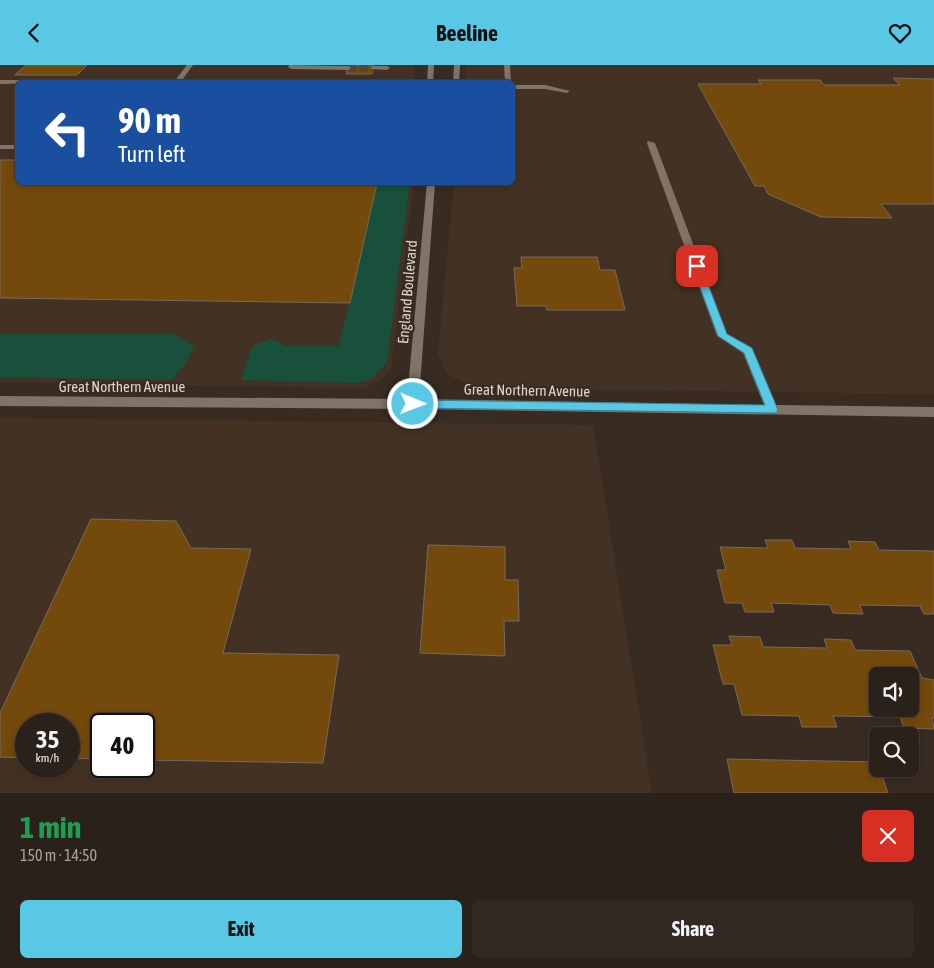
<!DOCTYPE html>
<meta charset="utf-8">
<style>
body{margin:0;font-family:"Asap Condensed",sans-serif;background:#322923;color:#f1f3f6;height:100vh;display:flex;flex-direction:column;font-size:19px;white-space:nowrap}
*{box-sizing:border-box;margin:0}
p{font-size:16px;color:#a5a3a2}
.icon{flex:none;width:28px;height:28px;fill:none;stroke:currentColor;stroke-width:2;stroke-linecap:round;stroke-linejoin:round}
.map{position:relative;height:728px;overflow:hidden}
.drawer{display:flex;flex-direction:column;background:#2a211a;flex:1}
.drawer>*{flex:none}
.guide{position:absolute;left:15px;top:15px;width:500px;height:105px;border-radius:8px;box-shadow:0 2px 8px #0003,0 0 0 1px #463e39;background:#1a4fa0;color:#fff;overflow:hidden}
.buttons{position:absolute;left:869px;top:602px;display:grid;gap:10px}
.buttons a{display:grid;place-items:center;width:50px;height:50px;border-radius:8px;background:#2a211a;box-shadow:0 2px 8px #0003,0 0 0 1px #463e39;font-size:25px}
.speed{position:absolute;left:15px;top:648px;display:flex;gap:10px;font-size:25px;font-weight:700;text-align:center}
.speed>*{display:grid;place-content:center;width:65px;height:65px;border-radius:50%;background:#2a211a;box-shadow:0 2px 8px #0003,0 0 0 1px #463e39;line-height:1}
.speed small{font-size:12px;font-weight:400}
.speed .limit{border:2px solid #111;border-radius:8px;background:#fff;color:#111}
.pin{position:absolute;display:grid;place-items:center;width:42px;height:42px;color:#fff;margin:-21px;border-radius:10px;box-shadow:0 2px 8px #0006}
.me{position:absolute;width:55px;margin:-28px;rotate:91deg;stroke-linejoin:round;filter:drop-shadow(0 0 4px #0008)}
.turn{display:flex;align-items:center;gap:18px;height:105px;padding:0 20px;font-size:22px}
.turn .icon{width:65px;height:65px;stroke-width:2.5}
.turn b{display:block;font-size:35px;line-height:42px}
.round{display:grid;place-items:center;flex:none;width:52px;height:52px;border-radius:8px;background:#322923}
.summary{display:flex;align-items:center;justify-content:space-between;height:85px;padding:0 20px}
h1{font-size:30px;font-weight:700;line-height:38px;color:#1e9e55}
.cta{display:flex;gap:10px;margin-top:auto;padding:10px 20px}
.cta a{flex:1;height:58px;border-radius:8px;background:#59c8e4;color:#111;font-size:20px;font-weight:700;line-height:58px;text-align:center}
.cta a+a{background:#322923;color:#f1f3f6}
header{display:flex;justify-content:space-between;align-items:center;height:65px;padding:0 20px;background:#59c8e4;color:#111;font-size:22px;font-weight:700}
.map>svg:first-child{display:block}
.built{fill:#433223;fill-rule:evenodd}
.green{fill:#19503b}
.building{fill:#74490c;stroke:#766a5e;fill-rule:evenodd}
.lines{fill:none;stroke-linecap:round;stroke-linejoin:round}
.minor-tunnel{stroke:#51453c;stroke-width:8;stroke-dasharray:8 4;stroke-linecap:butt}
.minor{fill:#817368;fill-rule:evenodd}
.route{fill:#59c8e4;stroke:#3a8294}
.labels{text-anchor:middle;dominant-baseline:central;stroke-width:4.5;stroke-linejoin:round;paint-order:stroke}
.street-label{font-size:15px;fill:#dcd5ce;stroke:#382c22}
</style>
<header><svg class="icon" aria-label="back" viewBox="0 0 24 24"><path d="M15 5l-7 7 7 7"/></svg>Beeline<svg class="icon" aria-label="heart" viewBox="0 0 24 24"><path d="M12 20l-8-8c-3-5 5-10 8-4 3-6 11-1 8 4z"/></svg></header>
<div class="map">
<svg width="934" height="728" viewBox="0 0 934 728">
<rect width="100%" height="100%" fill="#382c22"/>
<g class="built">
<polygon points="0,0 415,0 413,12 415,18 18,18 18,118 414,118 391,303 381,315 364,323 0,317"/>
<polygon points="466,0 934,0 934,329 476,323 447,310 438,289 454,118 512,118 512,18 465,17"/>
<path d="M0,353L593,360L652,728H0ZM26,659H69V701H26ZM101,659H144V701H101Z"/>
</g>
<g class="green">
<polygon points="377,118 410,118 387,297 372,314 357,318 241,315 252,281 271,274 287,281 339,281"/>
<polygon points="0,269 172,269 194,280 187,296 172,315 0,312"/>
</g>
<g class="building">
<polygon points="26,0 87,0 77,10 15,10"/>
<polygon points="349,0 374,0 372,9 346,9"/>
<polygon points="893,13 934,14 934,139 881,139 892,153 821,152 768,129 764,121 755,121 698,19 761,19 758,15 820,15 824,20 900,20"/>
<polygon points="0,95 18,95 18,118 377,118 350,238 0,233"/>
<polygon points="521,192 597,192 600,205 615,205 625,245 547,245 546,241 517,241 514,203 522,203"/>
<polygon points="91,454 176,456 191,483 251,484 223,588 339,590 323,698 144,695 144,659 101,659 101,694 69,693 69,659 26,659 26,693 0,692 0,648"/>
<polygon points="765,475 792,475 795,483 851,484 848,476 875,477 879,485 934,486 934,549 924,549 920,541 860,540 863,549 833,548 830,540 771,538 774,547 745,547 742,538 725,538 717,505 726,505 720,482 768,483"/>
<polygon points="428,480 505,482 505,515 518,515 519,556 504,556 505,591 420,588"/>
<path d="M729,571L760,572L763,582L827,583L824,574L851,575L855,585L910,586L922,613L934,615V653H932L934,664L904,663L900,652L833,651L837,662H802L799,651L742,650L734,619H723L713,580H732ZM878,611H910V644H878Z"/>
<polygon points="727,694 877,697 888,728 734,728"/>
</g>
<g class="lines">
<polyline class="minor-tunnel" points="348,3 373,3"/>
<g class="minor">
<polygon points="187,0 193,0 180,18 173,18"/>
<polygon points="289,0 348,1 351,3 348,5 291,4 288,2"/>
<polygon points="428,0 434,0 433,18 427,18"/>
<polygon points="454,0 460,0 459,18 453,18"/>
<polygon points="504,0 510,0 511,18 505,18"/>
<polygon points="373,1 387,1 390,3 387,5 371,4 371,2"/>
<polygon points="0,15 95,15 98,17 0,19"/>
<polygon points="263,15 324,16 327,18 260,18"/>
<polygon points="512,20 545,20 570,26 567,28 545,24 512,24"/>
<polygon points="648,76 655,78 727,269 752,283 776,340 934,342 934,352 413,344 0,341 0,331 407,334 427,118 435,118 419,334 764,340 743,288 717,271 647,78"/>
<rect x="0" y="80" width="18" height="4"/>
</g>
</g>
<polygon class="route" points="697,198 701,201 727,269 752,283 778,345 776,348 413,343 407,339 413,335 765,340 744,288 718,271 692,201"/>
<g class="labels">
<g class="street-label">
<text transform="translate(407 227) rotate(-85)">England Boulevard</text>
<text x="122" y="321">Great Northern Avenue</text>
<text transform="translate(527 325) rotate(1)">Great Northern Avenue</text>
</g>
</g>
</svg>
<div class="buttons">
<a><svg class="icon" aria-label="sound" viewBox="0 0 24 24"><path d="M4 9h4l5-4v14l-5-4H4zM17 9q2 3 0 6"/></svg></a>
<a><svg class="icon" aria-label="search" viewBox="0 0 24 24"><circle cx="10" cy="10" r="6"/><path d="M15 15l6 6"/></svg></a>
</div>
<div class="speed"><div>35<small>km/h</small></div><div class="limit">40</div></div>
<div class="pin" style="left:697px;top:201px;background:#d93025"><svg class="icon" aria-label="arrive" viewBox="0 0 24 24"><path d="M6 21V4h12l-3 4 3 4H6"/></svg></div>
<svg class="me" style="left:413px;top:339px" viewBox="-20 -20 40 40"><circle r="17" fill="#59c8e4" stroke="#fff" stroke-width="3"/><path d="M0-11L8 9 0 5-8 9z" fill="#fff"/></svg>
<div class="guide">
<div class="turn"><svg class="icon" aria-label="left" viewBox="0 0 24 24"><path d="M17 20v-9H6M10 6l-5 5 5 5"/></svg><div><b>90 m</b>Turn left</div></div>
</div>
</div>
<section class="drawer">
<div class="summary"><div><h1>1 min</h1><p>150 m · 14:50</p></div><a class="round" style="background:#d93025;color:#fff"><svg class="icon" aria-label="close" viewBox="0 0 24 24"><path d="M6 6l12 12M18 6L6 18"/></svg></a></div>
<div class="cta"><a>Exit</a><a>Share</a></div>
</section>
